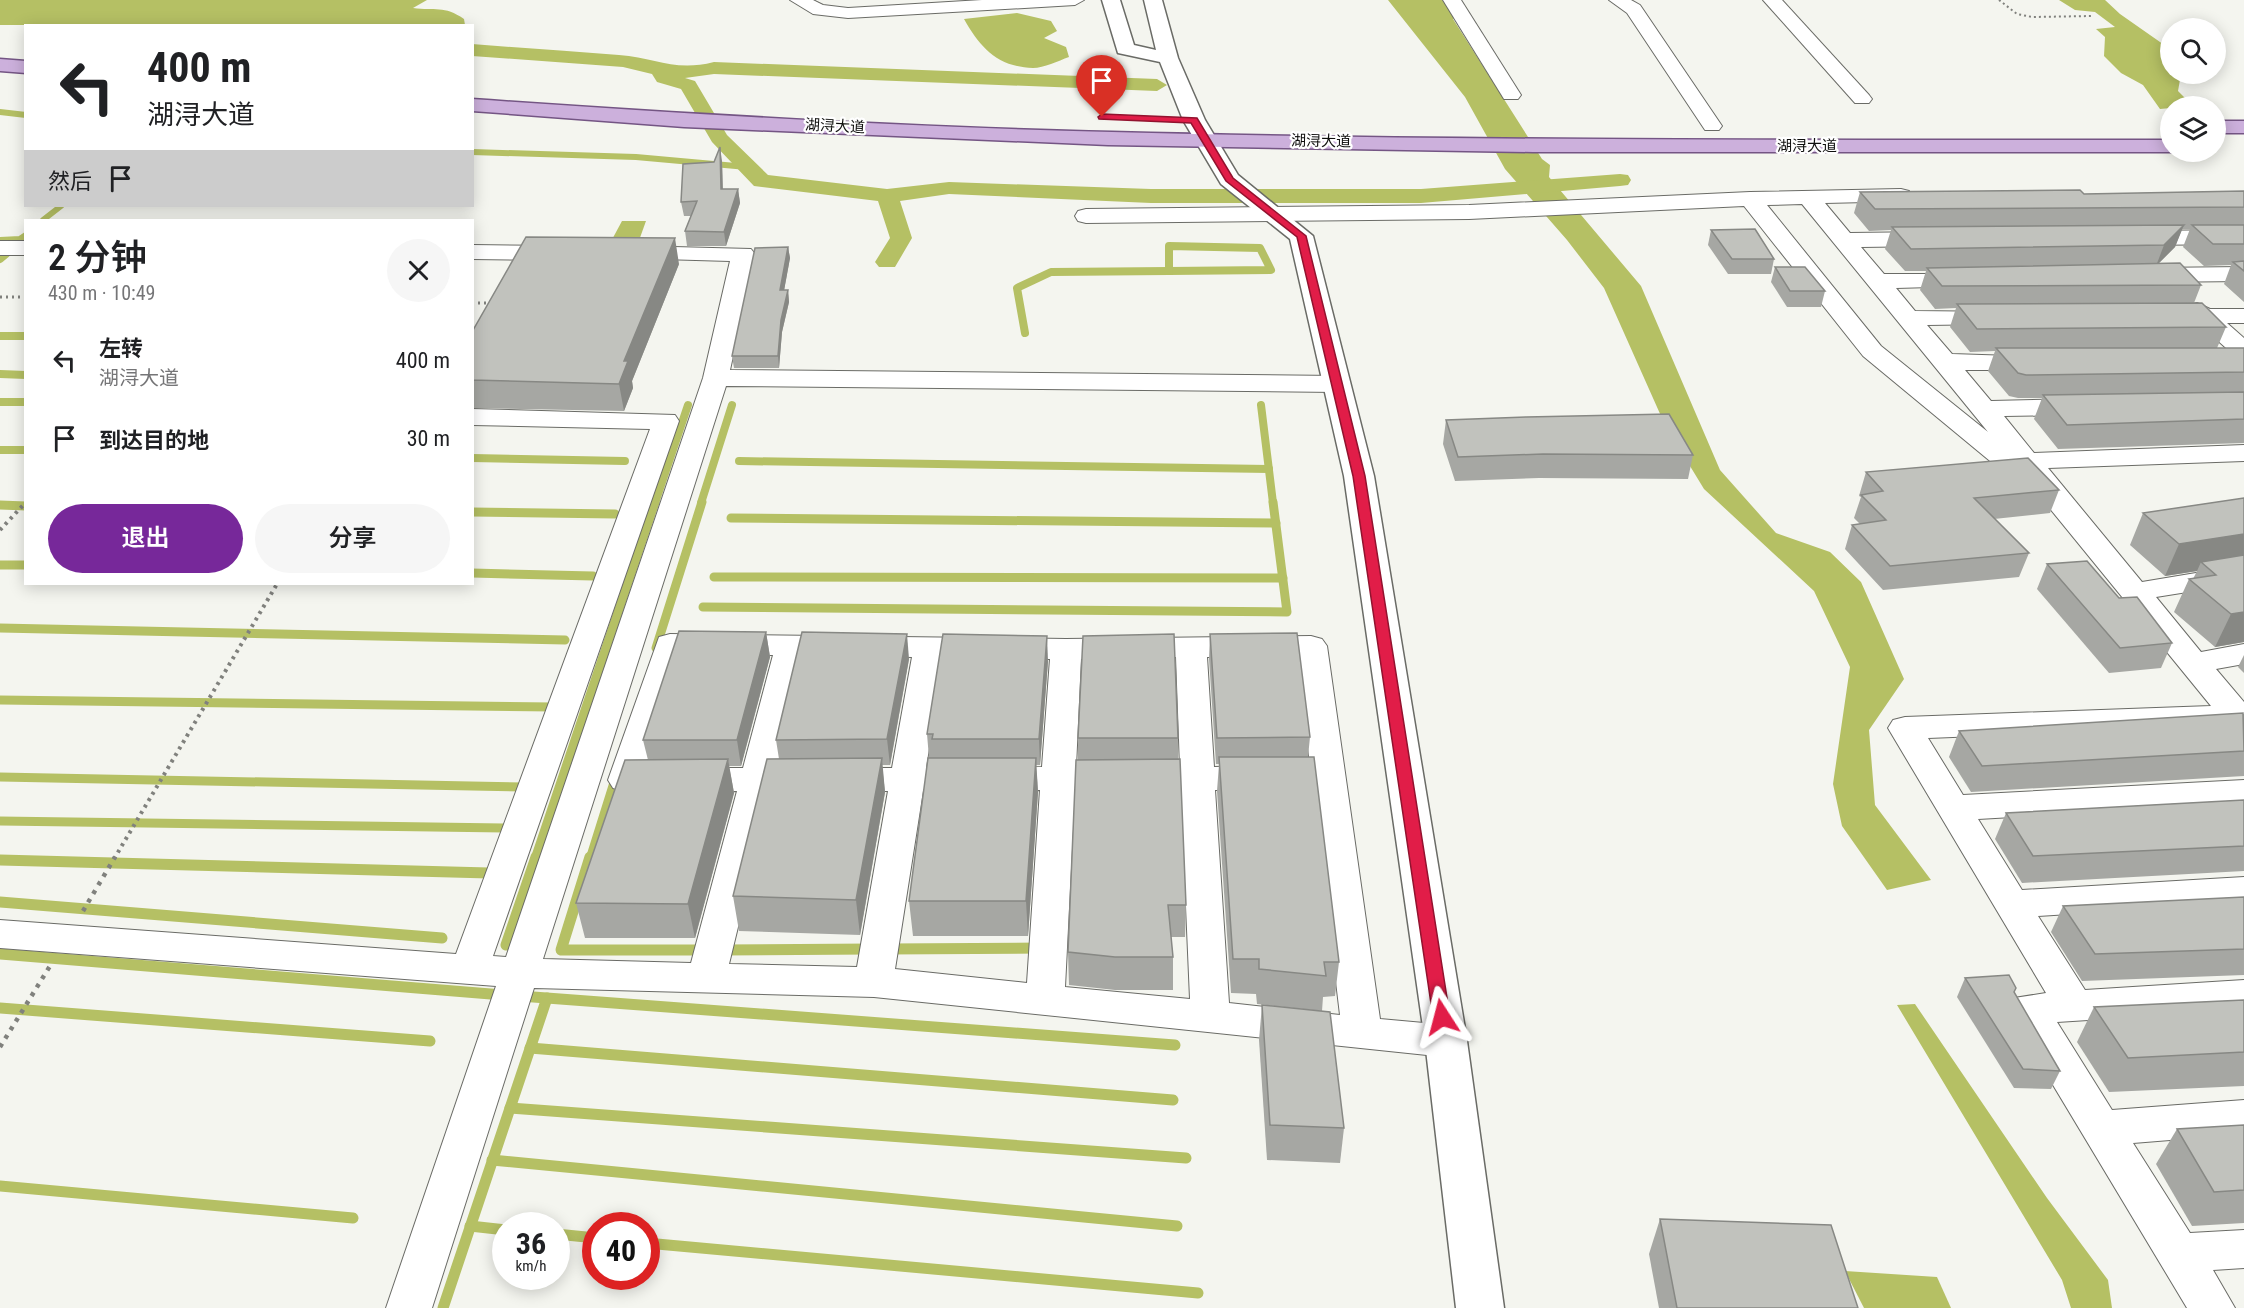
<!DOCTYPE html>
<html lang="zh">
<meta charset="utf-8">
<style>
body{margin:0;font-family:"Roboto Condensed","Noto Sans SC",sans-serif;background:#f6f6f6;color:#202124;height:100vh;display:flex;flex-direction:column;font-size:22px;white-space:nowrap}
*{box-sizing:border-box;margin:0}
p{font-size:20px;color:#757577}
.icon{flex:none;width:33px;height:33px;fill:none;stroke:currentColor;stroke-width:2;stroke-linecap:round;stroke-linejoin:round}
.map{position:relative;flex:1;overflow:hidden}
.drawer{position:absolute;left:24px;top:219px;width:450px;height:366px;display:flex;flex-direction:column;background:#fff;border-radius:0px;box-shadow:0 3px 15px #0003}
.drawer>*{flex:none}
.top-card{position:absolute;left:24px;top:24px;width:450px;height:183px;border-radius:0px;box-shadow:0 3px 15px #0003;background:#fff;color:#202124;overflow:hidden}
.controls{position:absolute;left:2160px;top:18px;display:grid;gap:12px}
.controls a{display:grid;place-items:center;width:66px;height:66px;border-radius:50%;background:#fff;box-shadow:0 3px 15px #0003;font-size:30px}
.speed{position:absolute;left:492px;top:1212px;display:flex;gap:12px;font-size:30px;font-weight:700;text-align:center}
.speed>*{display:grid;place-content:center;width:78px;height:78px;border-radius:50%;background:#fff;box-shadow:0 3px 15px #0003;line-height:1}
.speed small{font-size:15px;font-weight:400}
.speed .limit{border:9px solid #d22;background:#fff;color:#111}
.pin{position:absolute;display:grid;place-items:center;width:51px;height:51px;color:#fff;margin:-62px -26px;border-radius:50% 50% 50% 0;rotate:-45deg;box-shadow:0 0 6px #0007}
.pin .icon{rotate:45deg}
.me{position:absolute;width:66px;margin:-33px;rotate:351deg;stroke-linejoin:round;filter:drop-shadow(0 0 4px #0008)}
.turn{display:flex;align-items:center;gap:21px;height:126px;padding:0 24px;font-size:27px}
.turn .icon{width:78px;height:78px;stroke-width:2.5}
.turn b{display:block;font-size:42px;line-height:51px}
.then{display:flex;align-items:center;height:57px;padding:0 24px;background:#0003;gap:12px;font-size:22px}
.round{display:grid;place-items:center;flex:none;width:63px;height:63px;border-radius:32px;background:#f6f6f6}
.summary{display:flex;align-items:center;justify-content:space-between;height:102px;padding:0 24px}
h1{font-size:36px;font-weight:600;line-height:45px}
.button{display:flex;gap:12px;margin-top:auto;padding:12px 24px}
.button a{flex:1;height:69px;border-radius:36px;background:#77289a;color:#fff;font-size:24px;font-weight:600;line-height:69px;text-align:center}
.button a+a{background:#f6f6f6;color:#202124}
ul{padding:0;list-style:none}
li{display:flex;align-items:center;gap:18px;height:78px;padding:0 24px}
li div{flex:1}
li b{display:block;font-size:22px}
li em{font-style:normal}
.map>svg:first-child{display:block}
.water{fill:#b5c064}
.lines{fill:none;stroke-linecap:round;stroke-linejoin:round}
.stream-far3{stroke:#b5c064;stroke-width:6}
.stream-far2{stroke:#b5c064;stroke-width:8}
.stream-far1{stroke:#b5c064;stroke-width:9}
.stream{stroke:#b5c064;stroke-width:11}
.canal{fill:#b5c064;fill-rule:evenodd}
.minor-casing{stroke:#6a6b66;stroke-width:2}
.tertiary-casing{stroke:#6a6b66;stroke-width:3}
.primary-casing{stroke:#745584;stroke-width:3}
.path-far3{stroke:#80817d;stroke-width:2;stroke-dasharray:2 3;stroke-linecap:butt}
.path-far2{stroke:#80817d;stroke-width:3;stroke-dasharray:2 4;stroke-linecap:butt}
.path-far1{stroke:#80817d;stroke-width:4;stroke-dasharray:3 4.5;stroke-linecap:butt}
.path{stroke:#80817d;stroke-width:4.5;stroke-dasharray:4 6;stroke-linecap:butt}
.minor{fill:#fff;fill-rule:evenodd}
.tertiary{fill:#fff;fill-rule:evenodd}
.primary{fill:#ccb0dc;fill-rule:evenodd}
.wall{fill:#a6a7a3}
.shaded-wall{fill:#878884}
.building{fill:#c1c2bd;stroke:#878884;stroke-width:1.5}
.route{fill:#e11d48;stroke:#92132f;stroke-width:1.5}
.labels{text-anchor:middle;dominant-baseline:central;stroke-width:4.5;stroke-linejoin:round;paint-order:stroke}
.far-street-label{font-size:15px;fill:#0f0f0e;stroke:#fff}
</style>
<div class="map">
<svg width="2244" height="1308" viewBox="0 0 2244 1308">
<rect width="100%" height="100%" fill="#f4f5ef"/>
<g class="water">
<path d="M0,0H427L413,8C435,11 444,5 464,19L465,25H0Z"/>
<polygon points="1388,0 1442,0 1455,17 1453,19 1542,159 1550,165 1549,177 1641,286 1720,470 1776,533 1830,552 1861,582 1904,679 1869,730 1875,805 1931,880 1887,890 1842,826 1833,784 1850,667 1814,591 1704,489 1665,425 1604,288 1567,240 1505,169 1465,97"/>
<polygon points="2059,0 2105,0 2120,14 2170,49 2170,74 2181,74 2178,91 2193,106 2160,109 2143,85 2121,73 2104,56 2105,37 2096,29 2115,27 2095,12 2075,10"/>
<path d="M1017,13L1051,21L1057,31L1044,38L1066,47L1069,57C1058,61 1044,68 1033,68C997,67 980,47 964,19Z"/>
<polygon points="622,221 646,221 637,246 608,247"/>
<polygon points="1915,1004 2047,1198 2108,1280 2112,1308 2071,1308 2062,1280 1897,1005"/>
<polygon points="1845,1271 1937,1277 1951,1308 1864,1308"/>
</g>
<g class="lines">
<g class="stream-far3">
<polyline points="0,112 26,115"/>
<polyline points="472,152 636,157 747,167"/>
<polyline points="43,220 61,206"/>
</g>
<g class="stream-far2">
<polyline points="0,241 20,240 26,236"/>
<polygon points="1169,246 1260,248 1271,270 1169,271"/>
<polyline points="0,259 6,254"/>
<polyline points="1025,333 1017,288 1051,272 1169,271"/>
<polyline points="0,336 26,336"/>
<polyline points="0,374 26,375"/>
<polyline points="0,402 26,402"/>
<polyline points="1261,405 1273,503"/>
<polyline points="0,450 26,450"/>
<polyline points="472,458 625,461"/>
<polyline points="739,461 1269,469"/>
<polyline points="655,503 688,405"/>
<polyline points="701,503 732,405"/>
</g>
<g class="stream-far1">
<polyline points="0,505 26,506"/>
<polyline points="472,512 615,514"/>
<polyline points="731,518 1276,523"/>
<polyline points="0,565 26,565"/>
<polyline points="472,573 593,576"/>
<polyline points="714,577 1283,578"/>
<polyline points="703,607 1287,612 1273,502"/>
<polyline points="0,628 565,640"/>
<polyline points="656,648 702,502"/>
<polyline points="0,700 553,707"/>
<polyline points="0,777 524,787"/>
<polyline points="0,821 504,828"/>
<polyline points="535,859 655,502"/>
<polyline points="590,859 616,776"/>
</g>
<g class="stream">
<polyline points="590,857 561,950 706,950"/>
<polyline points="0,860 489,873"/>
<polyline points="0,902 442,938"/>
<polyline points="506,945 536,857"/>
<polyline points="887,949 1042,948"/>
<polyline points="722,950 871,949"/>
<polyline points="0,954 503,995"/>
<polyline points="520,996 1175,1045"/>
<polyline points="0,1008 430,1041"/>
<polyline points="530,1048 1173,1100"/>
<polyline points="510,1108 1186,1158"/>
<polyline points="492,1160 1177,1226"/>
<polyline points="0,1186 353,1218"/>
<polyline points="470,1226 506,1230"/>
<polyline points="556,1234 596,1238"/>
<polyline points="646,1243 1198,1293"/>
<polyline points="443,1308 547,998"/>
</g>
<path class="canal" d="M472,44C521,48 570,51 619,55C656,58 675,72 714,62L1157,79L1167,85L1157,91L714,74L685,78L695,81L727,135L768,175L887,189L949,182L1151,189H1421L1620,174L1628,175L1631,180L1628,185L1620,186L1421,203H1151L949,194L900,201L912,238L895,267H879L875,262L890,238L878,201L754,186L712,142L681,89L657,82L652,74L623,67L472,56Z"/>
<g class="minor-casing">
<g id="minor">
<polygon points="790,0 813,0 823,5 848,8 982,0 1084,0 1075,5 848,18 813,14"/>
<polygon points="1443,0 1461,0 1521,95 1518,99 1504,99"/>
<polygon points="1609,0 1631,0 1640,5 1722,126 1719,130 1705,130 1627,13"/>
<polygon points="1763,0 1782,0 1869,95 1872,99 1869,103 1855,103"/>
<path d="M1901,189L1909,191L1912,196L1909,201L1825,203L1850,233L1931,232L1939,234L1942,239L1939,244L1931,246L1861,247L1884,274H1975L1979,279L1975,284L1967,286L1896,288L1915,311L2005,312L2008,317L2005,322L1996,324L1927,325L1952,354L2044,357L2048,362L2044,367L2035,370H1965L1991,401L2079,399L2088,401L2092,407L2088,413L2079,415L2004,416L2034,453L2244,445V461L2048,468L2142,582L2244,565V583L2156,597L2201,652L2244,644V664L2216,669L2244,702V735L2232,732L2223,720L2221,724L2209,727L1928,738L1963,795L2244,780V804L1978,819L2022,890L2244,877V903L2038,916L2085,990L2244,980V1010L2057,1022L2112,1110L2244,1100V1134L2133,1143L2190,1233L2244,1230V1268L2213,1270L2235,1308H2187L2014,1020L2008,1009L2014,998L2046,993L1888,728L1893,720L1905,717L2211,706L2016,467L1990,461L1863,356L1744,206L1469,219L1086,223L1078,221L1075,216L1078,211L1086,209L1469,205L1750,192ZM1802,204L1988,432L1881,346L1767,205Z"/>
<polygon points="2244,230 2244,244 2137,245 2129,243 2126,238 2129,233 2137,231"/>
<rect x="0" y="241" width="26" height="14"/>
<polygon points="472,245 562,246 570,248 574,253 570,258 562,260 472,259"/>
<path d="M635,246L751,249L755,254L730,370L1337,376L1346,379L1350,384L1346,389L1337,392L726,386L543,959L691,963L737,791L688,792L676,788L671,780L676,772L688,768H743L773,655L682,654L642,780L637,788L625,792L613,788L608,780L659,637L670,634L1066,639L1311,636L1322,639L1327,646L1380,1019L1446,1025L1460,1030L1466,1041L1460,1052L1446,1057L874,997L534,988L432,1308H386L496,986L0,948V920L456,954L650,429L472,425V409L675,415L679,421L493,956L506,957L703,378L730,261L627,258L623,253L627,248ZM804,655L912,657L892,768H777ZM1297,656L1340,1015L1229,1003L1215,790H1262L1274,786L1279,778L1274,770L1262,766L1214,767L1207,657ZM943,657L1050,659L1042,767L926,768ZM1176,657L1180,767H1076L1081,659ZM1040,790L1027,983L895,969L923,791ZM1075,790H1181L1190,999L1065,987ZM771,791H888L857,967L729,964Z"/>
<polygon points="2244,267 2244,281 2149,282 2141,280 2137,275 2141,270 2149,268"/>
<polygon points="2197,303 2210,309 2244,309 2244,323 2227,323 2244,338 2244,359 2235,356 2198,323 2163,321 2160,316 2163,311 2186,309 2188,305"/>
</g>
</g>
<g class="tertiary-casing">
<polygon id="tertiary" points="1102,0 1120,0 1134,45 1156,50 1144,0 1162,0 1178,58 1205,120 1238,175 1313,236 1374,476 1467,1041 1504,1308 1456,1308 1425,1041 1344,476 1290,239 1221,184 1183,120 1160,62 1118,53"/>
</g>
<g class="primary-casing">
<g id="primary">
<polygon points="0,59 26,61 26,73 0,71"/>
<path d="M472,99C685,114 898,127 1112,132C1464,141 1817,140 2170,140V152H2178H1533L1108,145L684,127L472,111Z"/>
<rect x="2216" y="121" width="28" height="12"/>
</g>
</g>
<polyline class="path-far3" points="1999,0 2017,14 2032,17 2092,16"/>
<g class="path-far2">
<polyline points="0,297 26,297"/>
<polyline points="472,303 493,303"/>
</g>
<g class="path-far1">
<polyline points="0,530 26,502"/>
<polyline points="114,859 277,584"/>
</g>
<g class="path">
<polyline points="83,911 115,857"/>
<polyline points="0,1047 50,966"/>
</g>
<use href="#minor" class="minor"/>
<use href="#tertiary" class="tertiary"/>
<use href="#primary" class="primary"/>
</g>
<g class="wall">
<polygon points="722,161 723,189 738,189 740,203 726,246 687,246 685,231 691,216 684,216 681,202"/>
<polygon points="2244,191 2244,302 2224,284 2231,265 2204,266 2183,247 2190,229 2182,229 2175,247 2159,263 2201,285 2194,303 2226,327 2217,348 2244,348 2244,443 2058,449 2034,419 2042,398 2018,398 2009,396 1988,371 1995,351 1970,352 1950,327 1956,308 1935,309 1920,290 1926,271 1905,271 1885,249 1891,230 1869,231 1854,213 1860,192 2084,194"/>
<polygon points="1711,230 1774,259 1771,274 1728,274 1708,245"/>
<polygon points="788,247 790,258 784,290 788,290 789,302 782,332 779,368 734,368 732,356"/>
<polygon points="679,264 632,381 633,388 624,411 472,408 472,332"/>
<polygon points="1775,267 1825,291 1821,307 1787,307 1771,282"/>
<polygon points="1446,420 1693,455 1688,479 1539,478 1455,481 1443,444"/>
<polygon points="1866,472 2059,490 2050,513 1994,519 2029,553 2019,577 1883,590 1845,549 1852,525 1860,524 1854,518 1861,497 1859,496"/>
<polygon points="2244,498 2244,642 2215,647 2174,612 2189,579 2193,579 2197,571 2165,576 2130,545 2143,513"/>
<polygon points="2047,564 2119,598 2172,643 2161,668 2109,673 2037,589"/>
<polygon points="766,632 770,657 741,766 729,766 734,793 695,938 585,938 576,903 648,760 643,740"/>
<polygon points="1210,634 1310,737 1308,757 1339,962 1335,996 1323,997 1322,1011 1257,1004 1256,994 1231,993 1217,791 1219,764 1216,764 1209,659"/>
<polygon points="2244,655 2244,673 2238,667"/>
<polygon points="909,659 890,765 882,765 885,792 860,935 739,931 733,896 779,759 776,740"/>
<polygon points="1048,661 1040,765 1036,765 1038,792 1028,936 913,936 909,901 929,758 927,734"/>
<polygon points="2244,714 2244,776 1971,792 1949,757 1959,731"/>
<polygon points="1078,738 1178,738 1178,759 1186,905 1185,937 1171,937 1173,957 1173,990 1115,990 1069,985 1068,952 1078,760"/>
<polygon points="2244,800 2244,871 2022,883 1995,839 2006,813"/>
<polygon points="2244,897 2244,975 2082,981 2051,932 2063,906"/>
<polygon points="1965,978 2014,992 2060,1071 2051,1089 2014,1088 1957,997"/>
<polygon points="2244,1000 2244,1086 2109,1092 2077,1042 2094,1007"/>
<polygon points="1262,1005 1344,1128 1340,1163 1267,1160 1259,1040"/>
<polygon points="2244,1125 2244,1223 2192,1226 2156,1164 2177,1129"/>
<polygon points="1660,1219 1858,1308 1659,1308 1649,1254"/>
</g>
<g class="shaded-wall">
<polygon points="720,147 722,161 723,204 721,189"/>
<polygon points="738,189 740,203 726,246 724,232"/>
<polygon points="2184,225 2175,247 2156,266 2164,245"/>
<polygon points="675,238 679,264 632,381 633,388 624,411 619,384 624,361"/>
<polygon points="788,247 790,258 782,302 780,290"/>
<polygon points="788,290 789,302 782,332 779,368 778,356 781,320"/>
<polygon points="2244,534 2244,564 2201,562 2197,571 2165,576 2179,544"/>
<polygon points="2244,612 2244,642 2215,647 2231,614"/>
<polygon points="766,632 770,657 741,766 737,740"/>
<polygon points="907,634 909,659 890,765 887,739"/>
<polygon points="1047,636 1048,661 1040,765 1039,739"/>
<polygon points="882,758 885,792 860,935 856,900"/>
<polygon points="1036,758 1038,792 1028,936 1026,901"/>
<polygon points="728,759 734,793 695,938 688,904"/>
</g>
<g class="building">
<polygon points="720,147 721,189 738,189 724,232 685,231 697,201 681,202 683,164 714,162"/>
<polygon points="2080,190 2084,194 2244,191 2244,207 1875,209 1860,192"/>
<polygon points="2184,225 2164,245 1911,249 1892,227"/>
<polygon points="2192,225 2244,225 2244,244 2213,244"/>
<polygon points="1755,229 1774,259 1732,259 1711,230"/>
<polygon points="526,237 675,238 624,361 628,361 619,384 472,380 472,332"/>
<polygon points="788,247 780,290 788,290 781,320 778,356 732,356 755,248"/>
<polygon points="2244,261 2244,271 2233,262"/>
<polygon points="2180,263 2201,285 1942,286 1927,268"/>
<polygon points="1775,267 1805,267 1825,291 1790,291"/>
<polygon points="2202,303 2226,327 1977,329 1957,304"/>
<polygon points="1996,348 2244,348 2244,372 2026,375 2018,373"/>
<polygon points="2244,392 2244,419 2067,425 2043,395"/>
<polygon points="1669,414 1693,455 1543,454 1458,457 1446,420 1526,417"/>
<polygon points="2028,458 2059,490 1974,498 2029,553 1890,566 1852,525 1886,520 1861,495 1883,491 1866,472"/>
<polygon points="2244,498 2244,534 2179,544 2143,513"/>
<polygon points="2244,555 2244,612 2231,614 2189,579 2216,575 2201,562"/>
<polygon points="2087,561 2119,598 2137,597 2172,643 2120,648 2047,564"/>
<polygon points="679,631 766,632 737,740 643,740"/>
<polygon points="802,632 907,634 887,739 776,740"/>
<polygon points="1297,633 1310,737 1217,738 1210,634"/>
<polygon points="943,634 1047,636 1039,739 932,739 933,734 927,734"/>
<polygon points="1174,634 1178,738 1078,738 1083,636"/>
<polygon points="2243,713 2244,751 1982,766 1959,731"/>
<polygon points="1219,757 1314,757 1339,962 1324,962 1326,976 1259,969 1259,959 1233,959"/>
<polygon points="882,758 856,900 733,896 767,759"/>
<polygon points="928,758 1036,758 1026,901 909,901"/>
<polygon points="728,759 688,904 576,903 625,760"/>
<polygon points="1180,759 1186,905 1168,905 1173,957 1115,957 1068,952 1076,760"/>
<polygon points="2244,800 2244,846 2033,856 2006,813"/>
<polygon points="2244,897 2244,949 2095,954 2063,906"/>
<polygon points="2009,975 2016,988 2014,992 2060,1071 2023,1069 1965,978"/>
<polygon points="2244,1000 2244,1052 2128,1058 2094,1007"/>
<polygon points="1262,1005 1330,1012 1344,1128 1270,1125"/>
<polygon points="2244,1125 2244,1190 2214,1192 2177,1129"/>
<polygon points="1660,1219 1831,1225 1858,1308 1677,1308"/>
</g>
<polygon class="route" points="1102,114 1197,118 1233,178 1306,236 1365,476 1450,1017 1448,1022 1436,1022 1433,1017 1353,476 1297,237 1226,181 1191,123 1099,119 1098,117"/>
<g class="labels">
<g class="far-street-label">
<text transform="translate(835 126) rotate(3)">湖浔大道</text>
<text transform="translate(1321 141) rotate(1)">湖浔大道</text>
<text x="1807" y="146">湖浔大道</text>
</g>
</g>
</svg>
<div class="controls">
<a><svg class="icon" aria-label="search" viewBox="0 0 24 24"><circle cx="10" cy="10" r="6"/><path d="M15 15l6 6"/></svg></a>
<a><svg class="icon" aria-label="layers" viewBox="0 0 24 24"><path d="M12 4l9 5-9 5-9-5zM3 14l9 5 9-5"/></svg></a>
</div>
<div class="speed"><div>36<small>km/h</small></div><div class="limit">40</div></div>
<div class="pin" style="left:1102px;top:117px;background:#d93025"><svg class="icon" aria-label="arrive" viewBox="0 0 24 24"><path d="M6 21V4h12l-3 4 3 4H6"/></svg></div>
<svg class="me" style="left:1442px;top:1017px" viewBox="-20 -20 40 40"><path d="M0-17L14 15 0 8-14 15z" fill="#e11d48" stroke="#fff" stroke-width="4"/></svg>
<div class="top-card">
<div class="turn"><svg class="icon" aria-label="left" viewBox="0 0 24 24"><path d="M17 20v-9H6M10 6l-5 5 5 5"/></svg><div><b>400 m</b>湖浔大道</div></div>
<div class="then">然后<svg class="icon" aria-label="arrive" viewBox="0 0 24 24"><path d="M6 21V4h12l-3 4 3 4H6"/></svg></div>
</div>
<section class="drawer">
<div class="summary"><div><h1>2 分钟</h1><p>430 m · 10:49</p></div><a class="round"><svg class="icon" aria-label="close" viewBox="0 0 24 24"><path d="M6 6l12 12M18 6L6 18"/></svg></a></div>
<ul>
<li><svg class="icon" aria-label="left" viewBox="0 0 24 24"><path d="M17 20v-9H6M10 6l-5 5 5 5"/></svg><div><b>左转</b><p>湖浔大道</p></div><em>400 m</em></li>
<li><svg class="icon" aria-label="arrive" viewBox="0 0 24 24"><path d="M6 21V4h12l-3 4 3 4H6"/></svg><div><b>到达目的地</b></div><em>30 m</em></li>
</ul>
<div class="button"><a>退出</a><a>分享</a></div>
</section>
</div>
